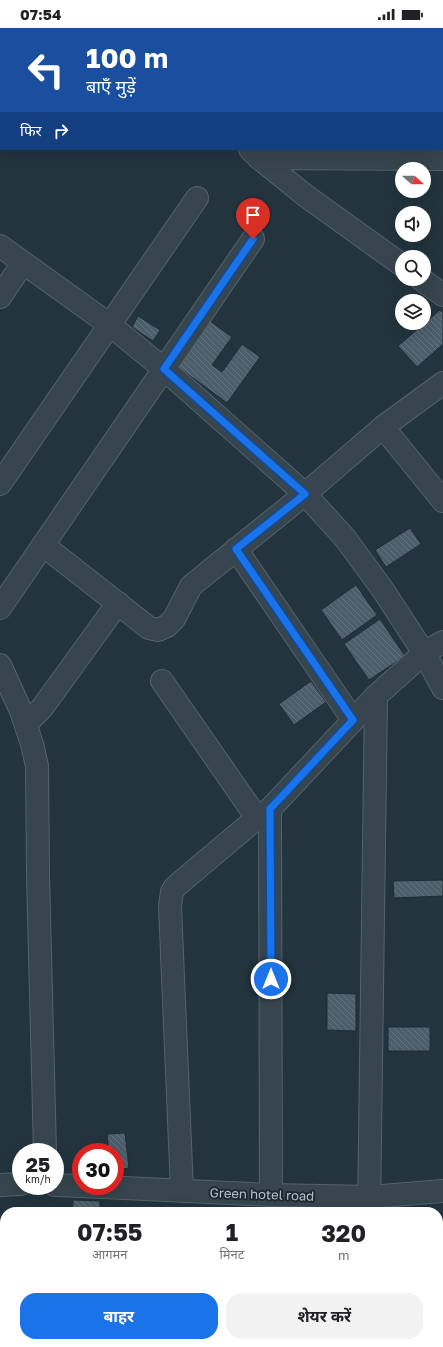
<!DOCTYPE html>
<html lang="hi">
<meta charset="utf-8">
<style>
body{margin:0;font-family:"Golos Text","Noto Sans Devanagari",sans-serif;background:#f2f2f2;color:#202124;height:100vh;display:flex;flex-direction:column;font-size:15px;white-space:nowrap}
*{box-sizing:border-box;margin:0}
p{font-size:13px;color:#757577}
.icon{flex:none;width:22px;height:22px;fill:none;stroke:currentColor;stroke-width:2;stroke-linecap:round;stroke-linejoin:round}
.map{position:relative;flex:1;overflow:hidden}
.panel{position:absolute;left:0px;top:1179px;width:443px;height:140px;display:flex;flex-direction:column;background:#fff;border-radius:16px 16px 0 0;box-shadow:0 4px 16px #0002}
.panel>*{flex:none}
.hud{position:absolute;left:0px;top:0px;width:443px;height:122px;box-shadow:0 4px 16px #0002;background:#1a4fa0;color:#fff;overflow:hidden}
.needle{width:26px;rotate:111deg}
.fabs{position:absolute;left:395px;top:134px;display:grid;gap:8px}
.fabs a{display:grid;place-items:center;width:36px;height:36px;border-radius:50%;background:#fff;box-shadow:0 4px 16px #0002;font-size:20px}
.speed{position:absolute;left:12px;top:1115px;display:flex;gap:8px;font-size:20px;font-weight:700;text-align:center}
.speed>*{display:grid;place-content:center;width:52px;height:52px;border-radius:50%;background:#fff;box-shadow:0 4px 16px #0002;line-height:1}
.speed small{font-size:10px;font-weight:400}
.speed .limit{border:6px solid #d22;background:#fff;color:#111}
.pin{position:absolute;display:grid;place-items:center;width:34px;height:34px;color:#fff;margin:-41px -17px;border-radius:50% 50% 50% 0;rotate:-45deg;box-shadow:0 0 4px #0007}
.pin .icon{rotate:45deg}
.me{position:absolute;width:44px;margin:-22px;rotate:0deg;stroke-linejoin:round;filter:drop-shadow(0 0 3px #0008)}
.turn{display:flex;align-items:center;gap:14px;height:84px;padding:0 20px;font-size:18px}
.turn .icon{width:52px;height:52px;stroke-width:2.5}
.turn b{display:block;font-size:28px;line-height:34px}
.then{display:flex;align-items:center;height:38px;padding:0 20px;background:#0003;gap:8px;font-size:15px}
.eta{display:flex;justify-content:space-evenly;align-items:center;height:68px;text-align:center}
.eta b{font-size:24px;font-weight:700;line-height:28px}
.action{display:flex;gap:8px;margin-top:auto;padding:8px 20px}
.action a{flex:1;height:46px;border-radius:16px;background:#1a73e8;color:#fff;font-size:16px;font-weight:700;line-height:46px;text-align:center}
.action a+a{background:#f2f2f2;color:#202124}
.status{display:flex;justify-content:space-between;align-items:center;height:28px;padding:0 20px;background:#fff;direction:ltr}
.status svg{height:11px;fill:currentColor}
.map>svg:first-child{display:block}
.building{fill:url(#building-back-hatch);stroke:#1e2c35}
.lines{fill:none;stroke-linecap:round;stroke-linejoin:round}
.street-casing{stroke:#55636c;stroke-width:24}
.street{stroke:#37454e;stroke-width:22}
.route-casing{stroke:#114b97;stroke-width:10}
.route{stroke:#1a73e8;stroke-width:7}
.labels{text-anchor:middle;dominant-baseline:central;stroke-width:4;stroke-linejoin:round;paint-order:stroke}
.street-label{font-size:13px;fill:#b3c0c9;stroke:#1c2a33}
</style>
<div class="status"><b>07:54</b><svg viewBox="0 0 49 12"><path d="M0 12V9h3v3zM5 12V6h3v6zM10 12V3h3v9zM15 12V0h3v12zM26 1h20v11H26zM47 4h2v5h-2z"/></svg></div>
<div class="map">
<svg width="443" height="1319" viewBox="0 0 443 1319">
<defs>
<pattern id="building-back-hatch" width="6" height="6" patternUnits="userSpaceOnUse"><rect width="6" height="6" fill="#4c5e6a"/><path d="M-1 5l2 2M0 0l6 6M5-1l2 2" fill="none" stroke="#63737e"/></pattern>
</defs>
<rect width="100%" height="100%" fill="#23343e"/>
<g class="building">
<polygon points="440,282 443,285 443,316 417,339 398,318"/>
<polygon points="138,288 160,302 153,313 132,299"/>
<polygon points="210,293 232,309 212,337 222,344 242,316 260,329 227,375 177,338"/>
<polygon points="410,500 421,516 386,539 375,522"/>
<polygon points="356,557 377,587 342,612 321,582"/>
<polygon points="380,591 405,628 369,652 344,616"/>
<polygon points="311,653 326,674 294,697 279,676"/>
<polygon points="443,852 443,868 394,870 393,853"/>
<polygon points="327,965 356,966 356,1003 327,1002"/>
<rect x="388" y="999" width="42" height="24"/>
<polygon points="125,1105 129,1140 115,1142 115,1124 109,1124 107,1106"/>
<polygon points="73,1172 100,1173 100,1184 73,1184"/>
<polygon points="5,1267 5,1299 3,1301 0,1297 0,1271"/>
</g>
<g class="lines">
<g class="street-casing">
<g id="street">
<polyline points="150,0 152,1"/>
<polyline points="408,0 408,1"/>
<polyline points="178,1 178,0"/>
<polyline points="442,47 443,47"/>
<polyline points="250,121 259,130 306,168 402,237"/>
<polyline points="259,130 443,131"/>
<polyline points="0,218 110,297 164,341 305,466 345,510 383,562 424,625 443,660"/>
<polyline points="421,251 443,267"/>
<polyline points="0,269 23,235"/>
<polyline points="383,399 443,473"/>
<polyline points="0,456 197,170"/>
<polyline points="43,517 149,600 158,602 167,598 174,591 191,558 305,466 383,399 443,355"/>
<polyline points="236,521 353,692"/>
<polyline points="0,580 253,211"/>
<polyline points="0,637 21,683 32,716 37,738 38,846 45,1124"/>
<polyline points="162,653 257,790"/>
<polyline points="26,696 42,680 118,575"/>
<polyline points="270,781 271,1167"/>
<polyline points="0,1157 21,1156"/>
<polyline points="55,1157 81,1158"/>
<polyline points="82,1158 271,1167 370,1169 443,1163"/>
<polyline points="182,1163 170,878 172,864 175,859 257,790 270,781 376,668 424,625 443,614"/>
<polyline points="369,1184 376,668"/>
<polyline points="10,1314 13,1319"/>
<polyline points="241,1319 244,1314"/>
<polyline points="366,1319 366,1314"/>
</g>
</g>
<use href="#street" class="street"/>
</g>
<g class="lines">
<g class="route-casing">
<polyline id="route" points="253,211 164,341 305,466 236,521 353,692 270,781 271,951"/>
</g>
<use href="#route" class="route"/>
</g>
<g class="labels">
<g class="street-label">
<text transform="translate(262 1166) rotate(2)">Green hotel road</text>
</g>
</g>
</svg>
<div class="fabs">
<a><svg class="needle" viewBox="-14 -14 28 28"><path d="M0-13l5 13h-10z" fill="#e53935"/><path d="M0 13l5-13h-10z" fill="#757577"/></svg></a>
<a><svg class="icon" aria-label="sound" viewBox="0 0 24 24"><path d="M4 9h4l5-4v14l-5-4H4zM17 9q2 3 0 6"/></svg></a>
<a><svg class="icon" aria-label="search" viewBox="0 0 24 24"><circle cx="10" cy="10" r="6"/><path d="M15 15l6 6"/></svg></a>
<a><svg class="icon" aria-label="layers" viewBox="0 0 24 24"><path d="M12 4l9 5-9 5-9-5zM3 14l9 5 9-5"/></svg></a>
</div>
<div class="speed"><div>25<small>km/h</small></div><div class="limit">30</div></div>
<div class="pin" style="left:253px;top:211px;background:#d93025"><svg class="icon" aria-label="arrive" viewBox="0 0 24 24"><path d="M6 21V4h12l-3 4 3 4H6"/></svg></div>
<svg class="me" style="left:271px;top:951px" viewBox="-20 -20 40 40"><circle r="17" fill="#1a73e8" stroke="#fff" stroke-width="3"/><path d="M0-11L8 9 0 5-8 9z" fill="#fff"/></svg>
<div class="hud">
<div class="turn"><svg class="icon" aria-label="left" viewBox="0 0 24 24"><path d="M17 20v-9H6M10 6l-5 5 5 5"/></svg><div><b>100 m</b>बाएँ मुड़ें</div></div>
<div class="then">फिर<svg class="icon" aria-label="right" viewBox="0 0 24 24"><path d="M7 20v-9h11M14 6l5 5-5 5"/></svg></div>
</div>
<section class="panel">
<div class="eta">
<div><b>07:55</b><p>आगमन</p></div>
<div><b>1</b><p>मिनट</p></div>
<div><b>320</b><p>m</p></div>
</div>
<div class="action"><a>बाहर</a><a>शेयर करें</a></div>
</section>
</div>
